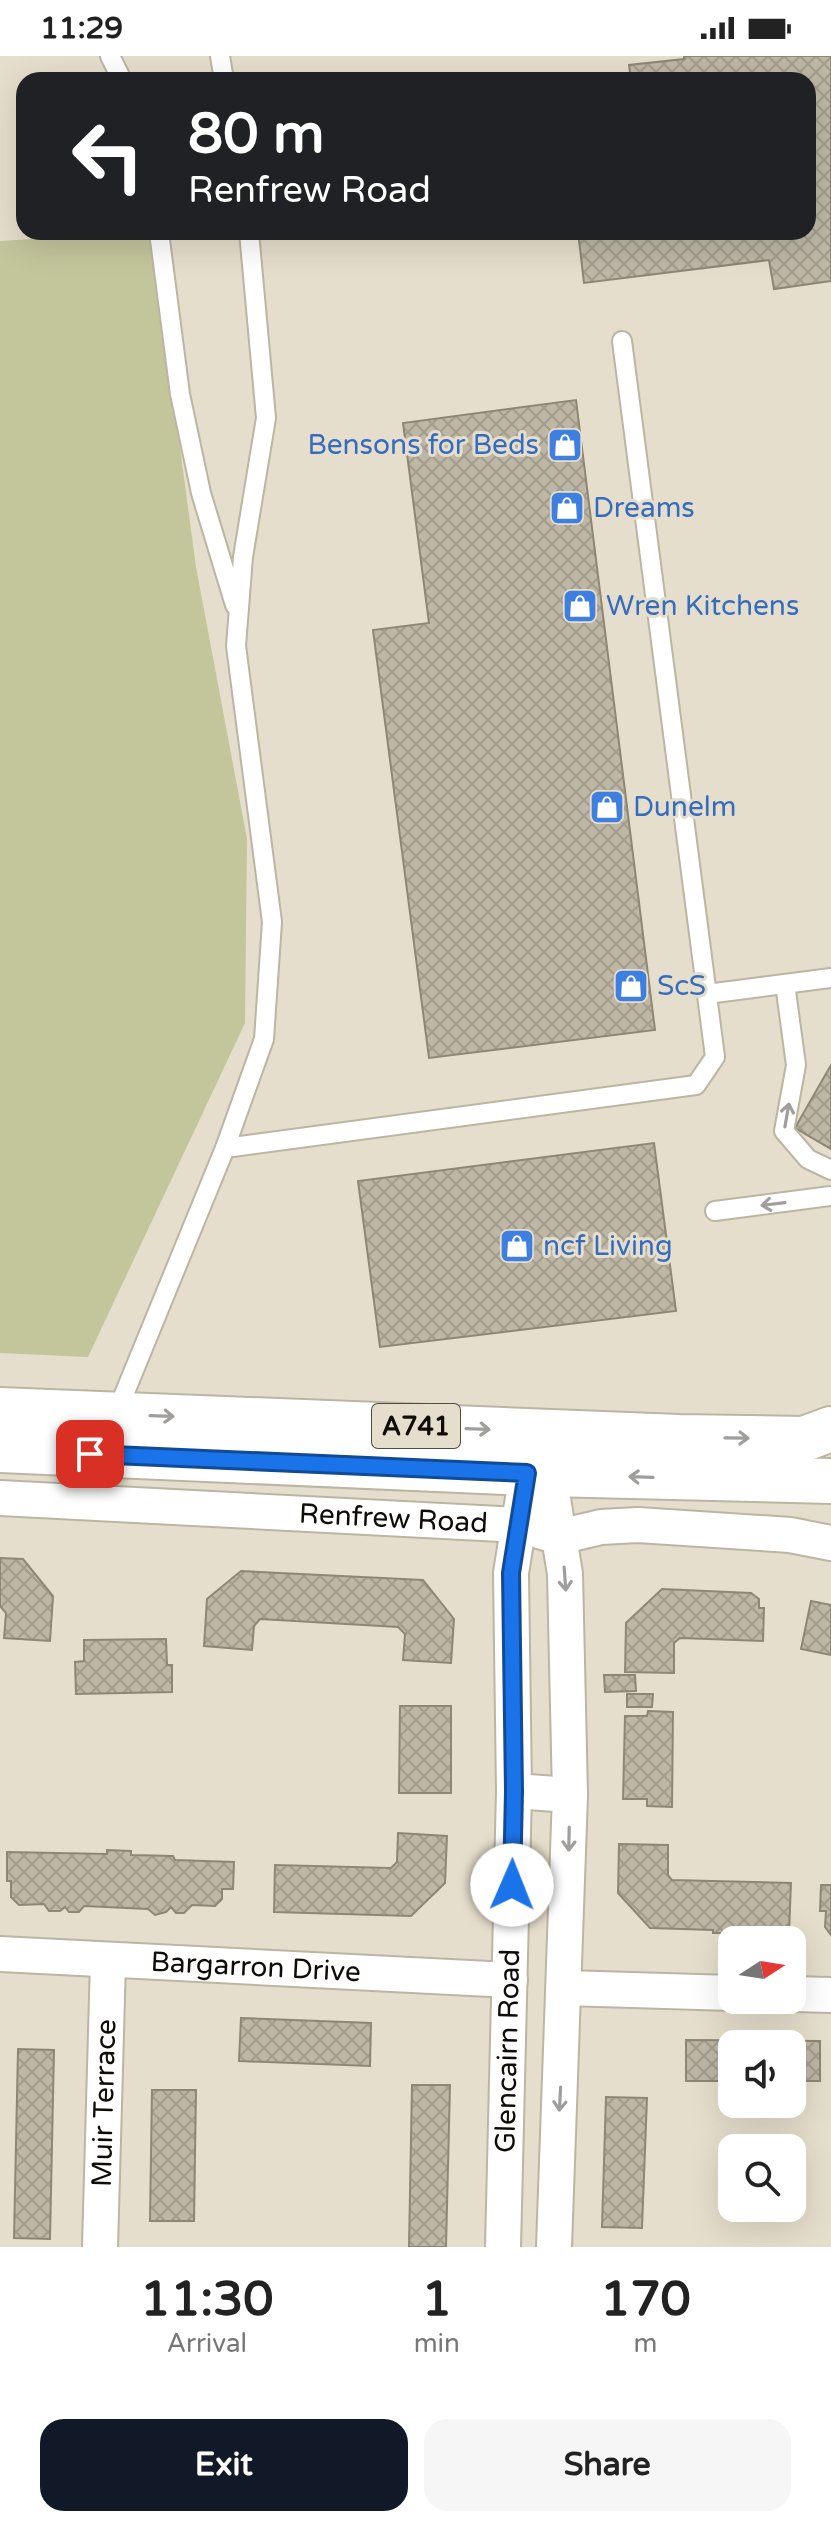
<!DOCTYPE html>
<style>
body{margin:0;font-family:"Varela Round",sans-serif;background:#f6f6f6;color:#222;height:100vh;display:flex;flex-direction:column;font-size:30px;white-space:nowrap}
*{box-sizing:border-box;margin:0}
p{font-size:26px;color:#767676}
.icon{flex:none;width:44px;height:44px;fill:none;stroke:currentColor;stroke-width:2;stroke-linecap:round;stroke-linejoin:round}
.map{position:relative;height:2191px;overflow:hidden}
.drawer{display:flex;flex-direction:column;background:#fff;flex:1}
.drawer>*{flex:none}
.guide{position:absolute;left:16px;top:16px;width:800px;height:168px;border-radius:24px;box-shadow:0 8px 32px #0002;background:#202124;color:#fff;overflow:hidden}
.needle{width:52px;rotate:78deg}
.fabs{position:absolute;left:718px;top:1870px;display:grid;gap:16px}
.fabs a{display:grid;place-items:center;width:88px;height:88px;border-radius:16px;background:#fff;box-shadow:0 8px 32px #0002;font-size:40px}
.pin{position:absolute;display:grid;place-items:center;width:68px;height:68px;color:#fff;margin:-34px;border-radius:16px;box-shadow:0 4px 12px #0006}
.me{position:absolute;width:88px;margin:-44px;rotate:1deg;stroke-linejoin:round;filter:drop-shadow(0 0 6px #0008)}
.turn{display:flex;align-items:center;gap:28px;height:168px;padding:0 40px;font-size:36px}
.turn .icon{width:104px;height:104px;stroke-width:2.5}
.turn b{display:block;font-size:56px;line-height:68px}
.eta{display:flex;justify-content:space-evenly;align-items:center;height:136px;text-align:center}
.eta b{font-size:48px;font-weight:700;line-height:56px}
.button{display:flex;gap:16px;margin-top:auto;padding:16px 40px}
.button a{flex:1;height:92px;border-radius:24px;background:#111827;color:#fff;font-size:32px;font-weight:700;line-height:92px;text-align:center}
.button a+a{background:#f6f6f6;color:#222}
.status{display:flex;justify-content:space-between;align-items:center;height:56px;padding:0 40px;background:#fff;direction:ltr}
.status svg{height:22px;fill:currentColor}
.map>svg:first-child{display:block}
.grass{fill:#c3c59b}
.building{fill:url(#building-cross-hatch);stroke:#8e8776;stroke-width:2}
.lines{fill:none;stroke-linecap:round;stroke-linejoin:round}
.service-casing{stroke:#bcb5a3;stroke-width:22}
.minor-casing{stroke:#bcb5a3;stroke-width:38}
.primary-casing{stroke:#bcb5a3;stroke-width:48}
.service{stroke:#fff;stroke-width:18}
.minor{stroke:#fff;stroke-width:34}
.primary{stroke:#fff;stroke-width:44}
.oneway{stroke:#9f9e9c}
.route-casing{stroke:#114b97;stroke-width:20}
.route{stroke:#1a73e8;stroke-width:14}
.labels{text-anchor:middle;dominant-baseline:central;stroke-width:6;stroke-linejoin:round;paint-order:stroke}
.shield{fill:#e6decc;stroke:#504b42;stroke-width:2}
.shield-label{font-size:26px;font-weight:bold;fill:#0f0c07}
.shop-label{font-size:28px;fill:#366cbe;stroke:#e6decc;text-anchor:start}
.street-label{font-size:28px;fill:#0f0c07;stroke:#e6decc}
</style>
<div class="status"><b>11:29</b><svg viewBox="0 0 49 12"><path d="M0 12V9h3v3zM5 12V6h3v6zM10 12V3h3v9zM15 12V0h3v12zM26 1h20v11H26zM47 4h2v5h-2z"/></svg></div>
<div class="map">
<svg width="831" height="2191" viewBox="0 0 831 2191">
<defs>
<pattern id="building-cross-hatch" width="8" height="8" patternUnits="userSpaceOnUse" patternTransform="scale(2)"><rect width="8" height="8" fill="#beb7a5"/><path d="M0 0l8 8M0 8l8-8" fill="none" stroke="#a29c8d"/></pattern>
</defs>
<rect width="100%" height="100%" fill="#e6decc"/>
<polygon class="grass" points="151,176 196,511 247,783 245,967 88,1301 0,1297 0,185"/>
<g class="building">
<polygon points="684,0 831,0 831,225 774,233 769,204 584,227 578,176 808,176 808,24 631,24 629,9 684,3"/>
<polygon points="576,344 655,974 429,1002 373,574 429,567 403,367"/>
<polygon points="831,1009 831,1093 795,1072"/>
<polygon points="654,1087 676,1255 380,1291 358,1125"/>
<polygon points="0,1502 23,1503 53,1540 50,1585 4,1582 6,1557 0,1550"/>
<polygon points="241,1515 423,1524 454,1563 451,1607 403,1604 405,1578 398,1571 260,1563 254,1570 252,1594 204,1590 207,1543"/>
<polygon points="662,1533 751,1537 759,1543 759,1552 764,1552 763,1585 680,1582 674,1587 674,1617 625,1616 626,1567"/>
<polygon points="811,1545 831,1549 831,1599 801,1593"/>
<polygon points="166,1583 167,1609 172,1609 172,1636 76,1638 75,1606 84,1605 84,1584"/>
<polygon points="604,1619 635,1619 636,1635 605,1636"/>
<polygon points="627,1638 653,1638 652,1651 627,1651"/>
<polygon points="400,1650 451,1650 451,1737 399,1737"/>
<polygon points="648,1655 673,1656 672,1751 647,1750 647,1743 623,1743 625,1660 647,1660"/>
<polygon points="398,1777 447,1780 445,1827 411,1860 274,1856 275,1809 391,1812 397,1806"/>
<polygon points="619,1788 668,1789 668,1819 672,1824 791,1827 789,1877 713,1877 713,1874 650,1872 618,1837"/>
<polygon points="107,1794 131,1795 131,1799 173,1800 175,1804 234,1806 233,1833 222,1833 222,1843 215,1850 192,1849 184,1857 176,1857 171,1851 166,1856 155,1859 148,1853 84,1850 79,1856 69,1856 65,1851 60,1855 49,1855 44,1848 19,1849 11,1841 11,1825 7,1825 7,1796 107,1798"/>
<polygon points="821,1829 831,1829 831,1879 825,1871 826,1855 820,1855"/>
<polygon points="241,1962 371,1967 370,2010 239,2005"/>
<polygon points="686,1984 820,1985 820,2025 792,2025 792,1988 732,1988 732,2025 686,2025"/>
<polygon points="18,1993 54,1994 50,2183 14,2182"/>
<polygon points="412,2029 450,2029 446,2191 409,2191"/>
<polygon points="152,2034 196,2034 194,2165 150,2165"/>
<polygon points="606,2041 647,2042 642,2172 602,2171"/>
</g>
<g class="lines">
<g class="service-casing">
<g id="service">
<polyline points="110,0 122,24"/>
<polyline points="220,0 224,24"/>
<polyline points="159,176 180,338 201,437 235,549"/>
<polyline points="785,928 796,1009 784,1075 808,1103 831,1114"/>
<polyline points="707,938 831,922"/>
<polyline points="225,1092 696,1029 715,1001 622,285"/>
<polyline points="715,1155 831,1140"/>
<polyline points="116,1358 225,1092 264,983 272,866 236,590 243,501 266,362 249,176"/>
</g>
</g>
<g class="minor-casing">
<g id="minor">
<polyline points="549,1418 565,1518 570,1739 554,2191"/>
<path id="s1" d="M0,1442L519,1469L559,1481L601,1471L638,1469L790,1479L831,1487"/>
<polyline points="514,1735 570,1739"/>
<path id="s2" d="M0,1898L510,1924"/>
<polyline points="565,1932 732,1937"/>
<polyline points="792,1938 831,1939"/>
<path id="s3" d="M100,2191L108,1905"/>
<path id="s4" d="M503,2191L514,1735L511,1517L527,1417"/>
</g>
</g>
<g class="primary-casing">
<g id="primary">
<polyline points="0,1354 679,1381 804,1383 831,1373"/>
<polyline points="0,1394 549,1418 831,1425"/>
</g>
</g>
<use href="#service" class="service"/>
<use href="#minor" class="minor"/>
<use href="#primary" class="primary"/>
</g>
<defs><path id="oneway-shaft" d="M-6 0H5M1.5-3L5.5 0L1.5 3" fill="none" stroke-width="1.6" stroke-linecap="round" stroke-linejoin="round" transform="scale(2)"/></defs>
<g class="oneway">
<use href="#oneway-shaft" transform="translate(787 1059) rotate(-80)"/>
<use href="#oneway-shaft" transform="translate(773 1148) rotate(173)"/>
<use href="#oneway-shaft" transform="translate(162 1360) rotate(2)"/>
<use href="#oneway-shaft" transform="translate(478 1373) rotate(2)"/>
<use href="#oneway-shaft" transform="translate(737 1382) rotate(1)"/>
<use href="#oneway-shaft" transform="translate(641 1421) rotate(-178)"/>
<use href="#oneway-shaft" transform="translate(565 1523) rotate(86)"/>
<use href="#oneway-shaft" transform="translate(569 1783) rotate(91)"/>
<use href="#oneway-shaft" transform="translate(560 2043) rotate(93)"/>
</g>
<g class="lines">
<g class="route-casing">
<polyline id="route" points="90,1398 527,1417 511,1517 514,1735 512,1829"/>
</g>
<use href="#route" class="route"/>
</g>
<defs>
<g id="shop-square" transform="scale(1.8)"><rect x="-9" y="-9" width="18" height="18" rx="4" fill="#3f7fe0" stroke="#e6decc"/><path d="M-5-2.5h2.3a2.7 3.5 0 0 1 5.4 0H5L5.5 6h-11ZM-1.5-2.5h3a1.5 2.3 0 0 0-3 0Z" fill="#fff"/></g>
</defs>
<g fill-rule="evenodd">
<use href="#shop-square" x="565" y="389"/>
<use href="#shop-square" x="567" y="452"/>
<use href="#shop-square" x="580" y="550"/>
<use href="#shop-square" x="607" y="751"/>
<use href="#shop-square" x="631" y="930"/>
<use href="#shop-square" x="517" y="1190"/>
</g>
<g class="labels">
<rect class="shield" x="372" y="1348" width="88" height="44" rx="6"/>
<g class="shield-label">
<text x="416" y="1370">A741</text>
</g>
<g class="shop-label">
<text x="539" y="389" text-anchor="end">Bensons for Beds</text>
<text x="593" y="452">Dreams</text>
<text x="606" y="550">Wren Kitchens</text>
<text x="633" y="751">Dunelm</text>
<text x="657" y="930">ScS</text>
<text x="543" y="1190">ncf Living</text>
</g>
<g class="street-label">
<text stroke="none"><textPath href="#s1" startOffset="394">Renfrew Road</textPath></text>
<text stroke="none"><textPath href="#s2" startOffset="256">Bargarron Drive</textPath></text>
<text stroke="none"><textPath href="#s4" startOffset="196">Glencairn Road</textPath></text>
<text stroke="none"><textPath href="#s3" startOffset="144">Muir Terrace</textPath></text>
</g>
</g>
</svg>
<div class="fabs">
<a><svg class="needle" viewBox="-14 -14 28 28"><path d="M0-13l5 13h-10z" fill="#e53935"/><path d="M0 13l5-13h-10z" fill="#767676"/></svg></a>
<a><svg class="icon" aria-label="sound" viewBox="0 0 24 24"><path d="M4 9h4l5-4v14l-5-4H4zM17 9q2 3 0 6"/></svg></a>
<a><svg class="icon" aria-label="search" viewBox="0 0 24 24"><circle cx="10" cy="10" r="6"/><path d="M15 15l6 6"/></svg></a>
</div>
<div class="pin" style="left:90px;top:1398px;background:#d93025"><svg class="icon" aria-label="arrive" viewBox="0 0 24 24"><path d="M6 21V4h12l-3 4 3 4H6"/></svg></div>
<svg class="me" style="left:512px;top:1829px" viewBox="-20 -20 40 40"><circle r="19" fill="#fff"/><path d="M0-13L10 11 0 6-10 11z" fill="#1a73e8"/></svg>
<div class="guide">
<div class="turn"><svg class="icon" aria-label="left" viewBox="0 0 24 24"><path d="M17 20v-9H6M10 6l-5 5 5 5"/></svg><div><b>80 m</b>Renfrew Road</div></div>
</div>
</div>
<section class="drawer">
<div class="eta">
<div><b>11:30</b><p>Arrival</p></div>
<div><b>1</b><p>min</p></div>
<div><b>170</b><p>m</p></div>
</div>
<div class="button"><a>Exit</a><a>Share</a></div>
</section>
